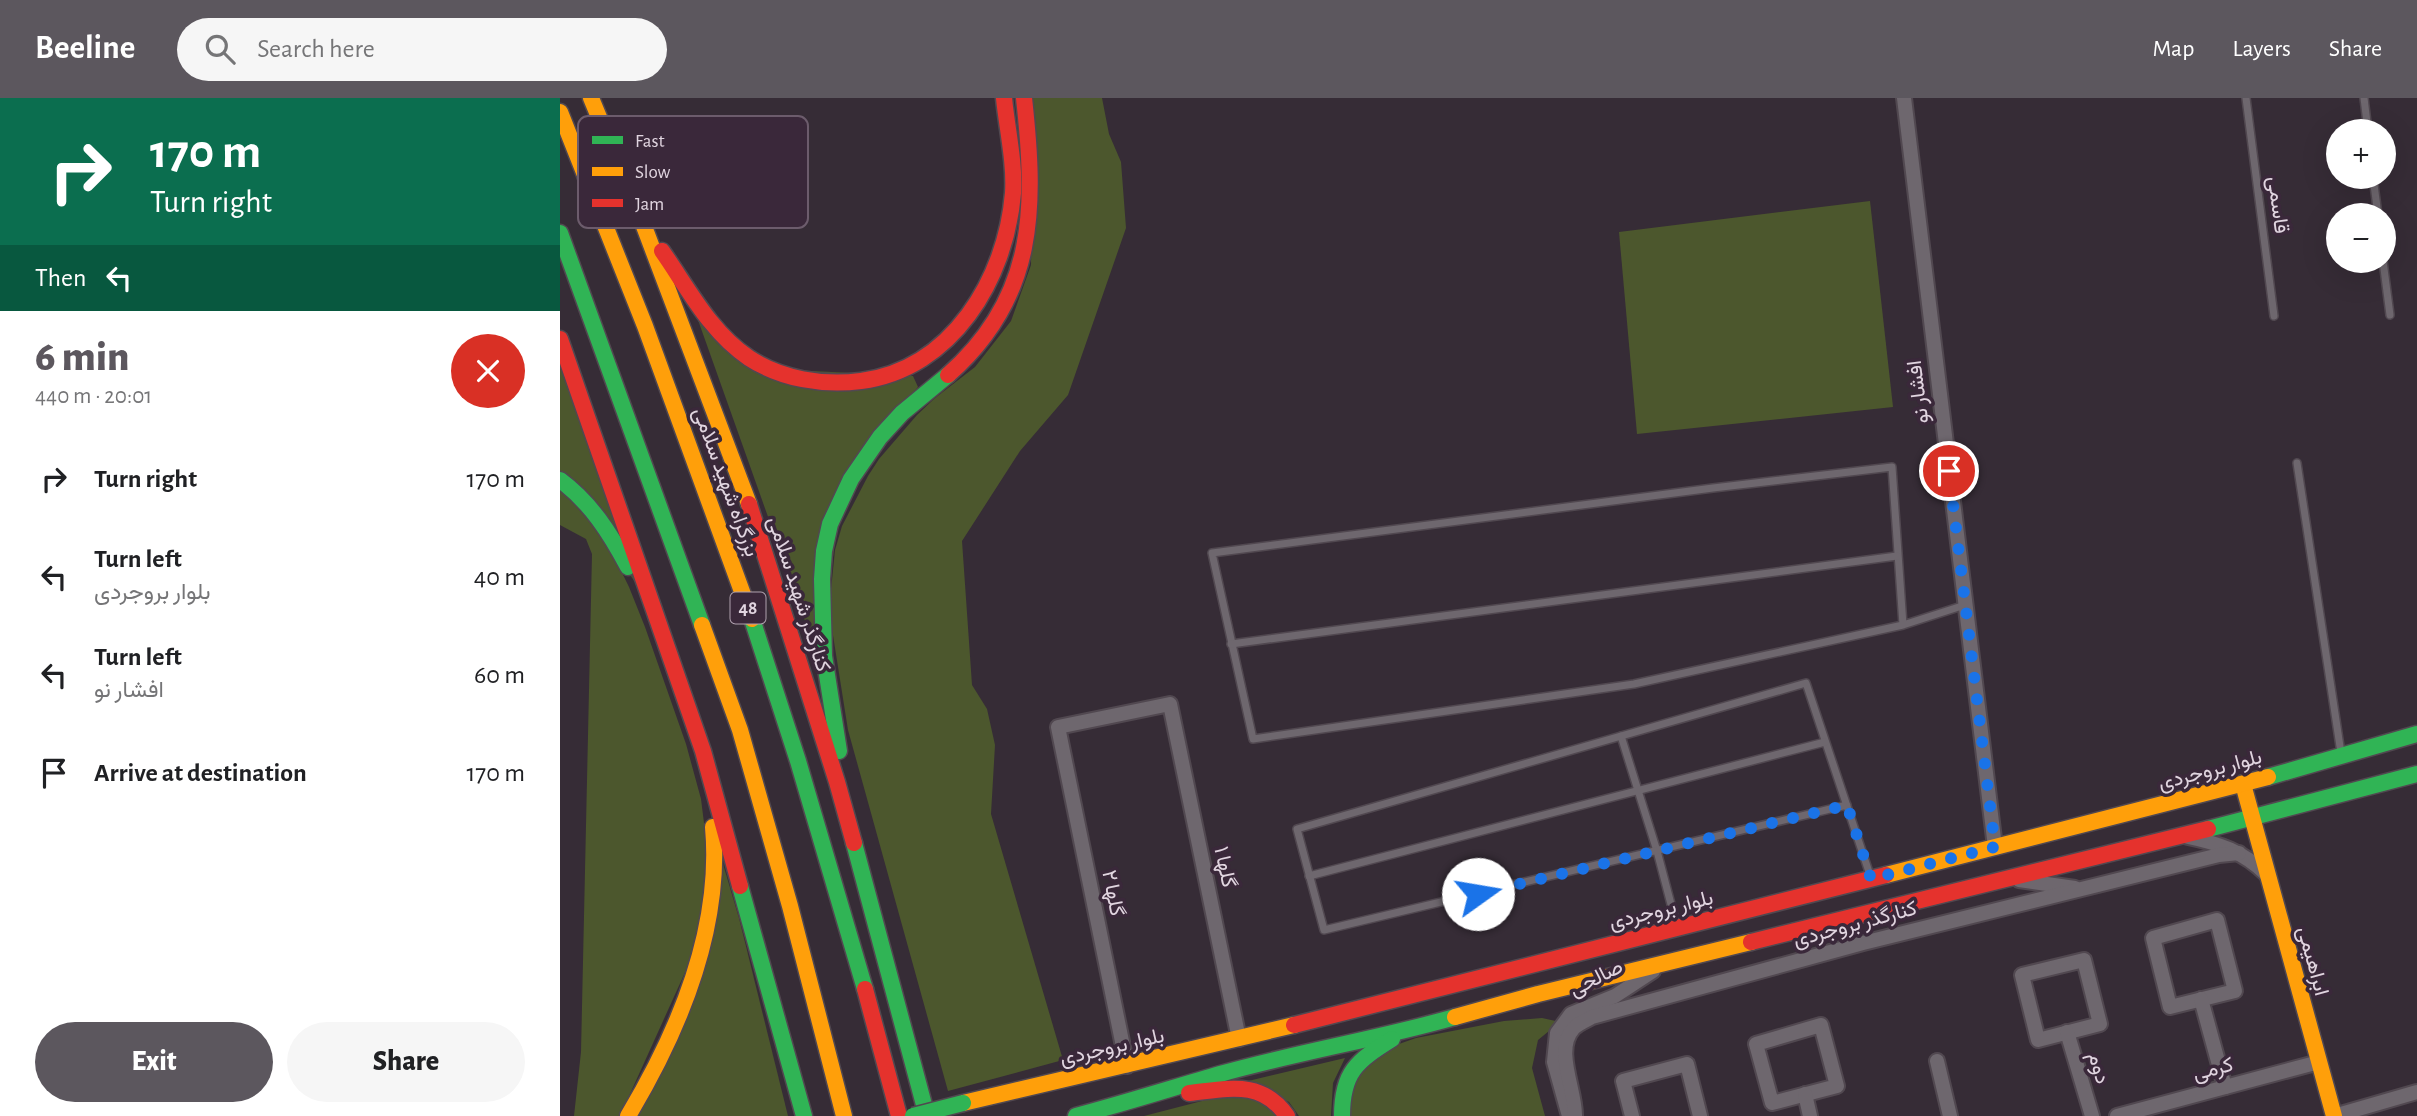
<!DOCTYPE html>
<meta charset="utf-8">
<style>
body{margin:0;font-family:"Alegreya Sans",Vazirmatn,sans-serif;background:#f6f6f6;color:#202124;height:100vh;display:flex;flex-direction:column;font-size:26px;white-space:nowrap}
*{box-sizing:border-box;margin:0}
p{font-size:23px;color:#757577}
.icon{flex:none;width:38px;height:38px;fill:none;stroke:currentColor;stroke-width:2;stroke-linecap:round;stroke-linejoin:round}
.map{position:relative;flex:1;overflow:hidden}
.details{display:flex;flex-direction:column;background:#fff;width:560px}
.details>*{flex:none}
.banner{background:#0b6e4f;color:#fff;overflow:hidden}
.tools{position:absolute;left:1766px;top:21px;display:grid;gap:14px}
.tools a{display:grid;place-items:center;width:70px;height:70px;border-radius:50%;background:#fff;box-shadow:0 7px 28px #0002;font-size:35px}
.pin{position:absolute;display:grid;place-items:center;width:60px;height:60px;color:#fff;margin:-30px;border:4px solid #fff;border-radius:50%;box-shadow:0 2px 7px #0007}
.me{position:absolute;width:77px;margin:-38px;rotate:77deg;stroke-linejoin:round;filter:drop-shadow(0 0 5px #0008)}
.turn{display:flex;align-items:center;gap:24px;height:147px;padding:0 35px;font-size:32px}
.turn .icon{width:91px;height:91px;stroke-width:2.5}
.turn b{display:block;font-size:49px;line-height:60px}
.then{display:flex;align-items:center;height:66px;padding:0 35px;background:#0003;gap:14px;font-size:26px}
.round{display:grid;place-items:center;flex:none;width:74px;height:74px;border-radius:37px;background:#f6f6f6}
.head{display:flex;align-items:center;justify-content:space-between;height:119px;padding:0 35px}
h1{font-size:42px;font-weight:800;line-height:52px;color:#5c575e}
.button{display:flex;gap:14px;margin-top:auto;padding:14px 35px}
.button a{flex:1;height:80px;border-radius:42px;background:#5c575e;color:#fff;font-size:28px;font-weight:800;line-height:80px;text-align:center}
.button a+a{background:#f6f6f6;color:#202124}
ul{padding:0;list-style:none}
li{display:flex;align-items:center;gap:21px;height:98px;padding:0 35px}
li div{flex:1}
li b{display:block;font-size:26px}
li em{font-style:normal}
header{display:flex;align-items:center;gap:42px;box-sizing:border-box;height:98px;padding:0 35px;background:#5c575e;color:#fff}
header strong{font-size:33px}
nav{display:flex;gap:38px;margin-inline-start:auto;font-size:24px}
.search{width:490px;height:63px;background:#f6f6f6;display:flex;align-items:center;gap:18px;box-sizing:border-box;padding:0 24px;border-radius:38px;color:#757577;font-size:26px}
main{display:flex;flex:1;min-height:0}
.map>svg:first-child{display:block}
.green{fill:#4c572d}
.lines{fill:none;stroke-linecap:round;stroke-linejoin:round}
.lane-casing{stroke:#514850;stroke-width:10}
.street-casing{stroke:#514850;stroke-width:18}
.fast-casing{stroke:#514850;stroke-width:19}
.slow-casing{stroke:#514850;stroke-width:19}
.jam-casing{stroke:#514850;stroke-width:19}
.lane{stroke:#6e676e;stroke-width:7}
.street{stroke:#6e676e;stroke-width:14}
.fast{stroke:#30b455;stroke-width:16}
.slow{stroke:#ff9f0a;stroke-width:16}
.jam{stroke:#e5322d;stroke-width:16}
.fast-bridge-casing{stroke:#514850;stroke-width:19;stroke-linecap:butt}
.fast-bridge{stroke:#30b455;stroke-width:16}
.route{stroke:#1a73e8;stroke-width:12;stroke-dasharray:0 21.6}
.labels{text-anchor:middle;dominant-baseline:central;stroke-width:7;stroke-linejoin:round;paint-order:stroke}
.shield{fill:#3a283a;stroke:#afa1ae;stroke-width:2}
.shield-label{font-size:19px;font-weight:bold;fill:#e1d5e0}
.street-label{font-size:21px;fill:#e1d5e0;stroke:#3a283a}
.key{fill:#3a283a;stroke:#6c5c6c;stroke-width:2}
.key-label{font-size:19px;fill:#e1d5e0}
</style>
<header>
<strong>Beeline</strong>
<div class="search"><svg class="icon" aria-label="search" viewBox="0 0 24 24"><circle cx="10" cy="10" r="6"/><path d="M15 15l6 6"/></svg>Search here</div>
<nav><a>Map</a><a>Layers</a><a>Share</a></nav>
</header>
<main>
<section class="details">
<div class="banner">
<div class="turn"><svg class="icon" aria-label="right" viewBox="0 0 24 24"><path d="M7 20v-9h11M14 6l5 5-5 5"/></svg><div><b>170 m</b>Turn right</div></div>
<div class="then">Then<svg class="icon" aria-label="left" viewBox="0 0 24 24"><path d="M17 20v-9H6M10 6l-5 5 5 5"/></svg></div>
</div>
<div class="head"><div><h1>6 min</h1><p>440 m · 20:01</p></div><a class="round" style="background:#d93025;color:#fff"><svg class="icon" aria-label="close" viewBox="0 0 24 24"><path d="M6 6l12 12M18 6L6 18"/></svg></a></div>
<ul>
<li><svg class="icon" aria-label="right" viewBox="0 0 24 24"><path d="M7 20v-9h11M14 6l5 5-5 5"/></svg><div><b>Turn right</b></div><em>170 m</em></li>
<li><svg class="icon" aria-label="left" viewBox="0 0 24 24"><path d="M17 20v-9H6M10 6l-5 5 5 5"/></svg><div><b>Turn left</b><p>بلوار بروجردی</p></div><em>40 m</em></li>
<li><svg class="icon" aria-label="left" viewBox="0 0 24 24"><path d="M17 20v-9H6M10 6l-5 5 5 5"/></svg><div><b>Turn left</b><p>افشار نو</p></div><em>60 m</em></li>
<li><svg class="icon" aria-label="arrive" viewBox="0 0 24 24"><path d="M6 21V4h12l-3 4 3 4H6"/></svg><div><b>Arrive at destination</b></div><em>170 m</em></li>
</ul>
<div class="button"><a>Exit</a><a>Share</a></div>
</section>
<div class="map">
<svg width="1857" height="1018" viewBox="0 0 1857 1018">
<rect width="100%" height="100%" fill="#362c36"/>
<g class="green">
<polygon points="472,0 542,0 549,36 561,64 566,130 508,297 460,353 402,443 412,587 427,611 435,647 431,716 503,962 388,993 288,632 269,512 275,452 282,428 308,378 319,361 357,317 375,300 415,269 451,223 471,167"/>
<polygon points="1310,103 1333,309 1077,336 1059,134"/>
<polygon points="138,222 191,270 353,278 358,289 283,378 260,565"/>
<polygon points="0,251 93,511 0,373"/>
<polygon points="0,390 46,442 69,489 85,529 126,646 141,701 145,733 148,772 137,848 60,1018 14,1018 21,954 32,456 26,441 0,427"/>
<polygon points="163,766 179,820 228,1018 77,1018"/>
<polygon points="982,920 1000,924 978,942 972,970 985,1018 788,1018 797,975 822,952 856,940 944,923"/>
<polygon points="785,960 773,985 771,1018 739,1018 729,1004 684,984"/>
<polygon points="665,997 694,999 718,1018 584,1018"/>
</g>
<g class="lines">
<g class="lane-casing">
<g id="lane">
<polyline points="1686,0 1714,218"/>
<polyline points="1804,0 1808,33"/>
<polyline points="1813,79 1818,117"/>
<polyline points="1823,163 1830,217"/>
<polyline points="1737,365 1781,655"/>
<polyline points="1343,527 1332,369 1153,390 652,455 693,641 1074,586 1343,527 1405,507"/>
<polyline points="671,546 1337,458"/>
<polyline points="1061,638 1097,753 1117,829"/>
<polyline points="1287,707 764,832 737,731 1246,585 1310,777"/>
<polyline points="749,778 1265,644"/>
</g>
</g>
<g class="street-casing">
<g id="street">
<polyline points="1344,0 1435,749"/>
<path d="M1628,739C1658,745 1684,754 1706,776"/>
<polyline points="1459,782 1515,790"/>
<polygon points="1657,822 1675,893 1610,909 1593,840"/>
<polygon points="1524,862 1540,926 1478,942 1462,877"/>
<polyline points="1641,901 1665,989"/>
<polygon points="1261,927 1277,988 1212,1005 1196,946"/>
<polyline points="1507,934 1532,1018"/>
<polyline points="1377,963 1390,1018"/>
<polyline points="567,968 498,629 610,606 679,941"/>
<polyline points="1245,996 1250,1018"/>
<polyline points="1009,1018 994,964 997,935 1011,916 1055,898 1093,873"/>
<path d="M1015,1018C1016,993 994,952 1013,931C1017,926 1027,922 1032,919L1303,845L1659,757L1679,755"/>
<polyline points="1072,1018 1063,983 1127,966 1140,1018"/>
<polyline points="1557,1018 1759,964"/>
<polyline points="1774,1018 1857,994"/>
</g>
</g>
<g class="fast-casing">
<g id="fast">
<polyline points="0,135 142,527"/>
<path d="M0,382C31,405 50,435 68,469"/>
<polyline points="192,521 238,663 305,891"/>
<polyline points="279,653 264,558 262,481 264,453 270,426 291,381 320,339 342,315 388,277"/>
<polyline points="1708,679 1857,636"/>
<polyline points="1648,731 1857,676"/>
<polyline points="294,745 367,1018"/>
<polyline points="180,788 244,1018"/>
<path d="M516,1018C565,1005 612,990 660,976C738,954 818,941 895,919"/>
<path d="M782,1018C782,974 797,963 832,941"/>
</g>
</g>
<g class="slow-casing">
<g id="slow">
<polyline points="31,0 82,123 189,406"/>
<polyline points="0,14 85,228 192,521"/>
<polyline points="142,527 180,632 230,808 284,1018"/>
<polyline points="1683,686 1774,1018"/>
<polyline points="1326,777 1708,679"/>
<polyline points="895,919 978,896 1191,844"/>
<polyline points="403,1005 734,927"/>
<path d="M68,1018C119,933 162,829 153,729"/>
</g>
</g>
<g class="jam-casing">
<g id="jam">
<path d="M102,153C128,190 150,234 189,260C221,281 263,288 301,283C392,271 446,181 453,95C455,64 447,31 444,0"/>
<polyline points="0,241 143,653 180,788"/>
<path d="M388,277C477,199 476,109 464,0"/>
<polyline points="189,406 277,684 294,745"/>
<polyline points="1191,844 1648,731"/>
<polyline points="305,891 339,1018"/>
<polyline points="734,927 1326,777"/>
<path d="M629,995C668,991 701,981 727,1018"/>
</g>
</g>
<use href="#lane" class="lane"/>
<use href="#street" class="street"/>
<use href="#fast" class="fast"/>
<use href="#slow" class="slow"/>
<use href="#jam" class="jam"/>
<g class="fast-bridge-casing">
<polyline id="fast-bridge" points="353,1018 403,1005"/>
</g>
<use href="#fast-bridge" class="fast-bridge"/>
</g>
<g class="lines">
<polyline class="route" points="918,796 1287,707 1311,781 1435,749 1389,373"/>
</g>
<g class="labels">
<rect class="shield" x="170.5" y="494.5" width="35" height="31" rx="5"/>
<g class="shield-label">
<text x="188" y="510">48</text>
</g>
<g class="street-label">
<text transform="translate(1718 107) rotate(83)">قاسمی</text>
<text transform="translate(1358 294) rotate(-97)">افشار نو</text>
<text transform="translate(166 384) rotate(70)">بزرگراه شهید سلامی</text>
<text transform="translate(239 496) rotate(72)">کنارگذر شهید سلامی</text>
<text transform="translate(1650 672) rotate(-15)">بلوار بروجردی</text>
<text transform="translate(665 769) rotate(78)">گلها ۱</text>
<text transform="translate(553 795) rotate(79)">گلها ۲</text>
<text transform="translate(1101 812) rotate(-14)">بلوار بروجردی</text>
<text transform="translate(1295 826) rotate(-15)">کنارگذر بروجردی</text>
<text transform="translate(1753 863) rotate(75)">ابراهیمی</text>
<text transform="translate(1036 880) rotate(-27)">صالحی</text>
<text transform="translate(552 949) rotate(-13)">بلوار بروجردی</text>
<text transform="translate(1539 970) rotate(74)">دوم</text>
<text transform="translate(1653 971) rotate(-15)">کرمی</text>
</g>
</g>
<rect x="18" y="18" width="230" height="112" rx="10" class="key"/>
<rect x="32" y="38" width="31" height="8" fill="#30b455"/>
<rect x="32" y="69" width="31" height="9" fill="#ff9f0a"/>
<rect x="32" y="101" width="31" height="8" fill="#e5322d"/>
<g class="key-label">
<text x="75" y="49">Fast</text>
<text x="75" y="80">Slow</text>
<text x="75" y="112">Jam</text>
</g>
</svg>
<div class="tools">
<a>+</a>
<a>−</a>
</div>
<div class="pin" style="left:1389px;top:373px;background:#d93025"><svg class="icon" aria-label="arrive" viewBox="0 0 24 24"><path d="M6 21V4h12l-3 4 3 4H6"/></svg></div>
<svg class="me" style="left:918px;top:796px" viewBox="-20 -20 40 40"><circle r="19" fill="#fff"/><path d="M0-13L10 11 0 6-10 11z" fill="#1a73e8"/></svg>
</div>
</main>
